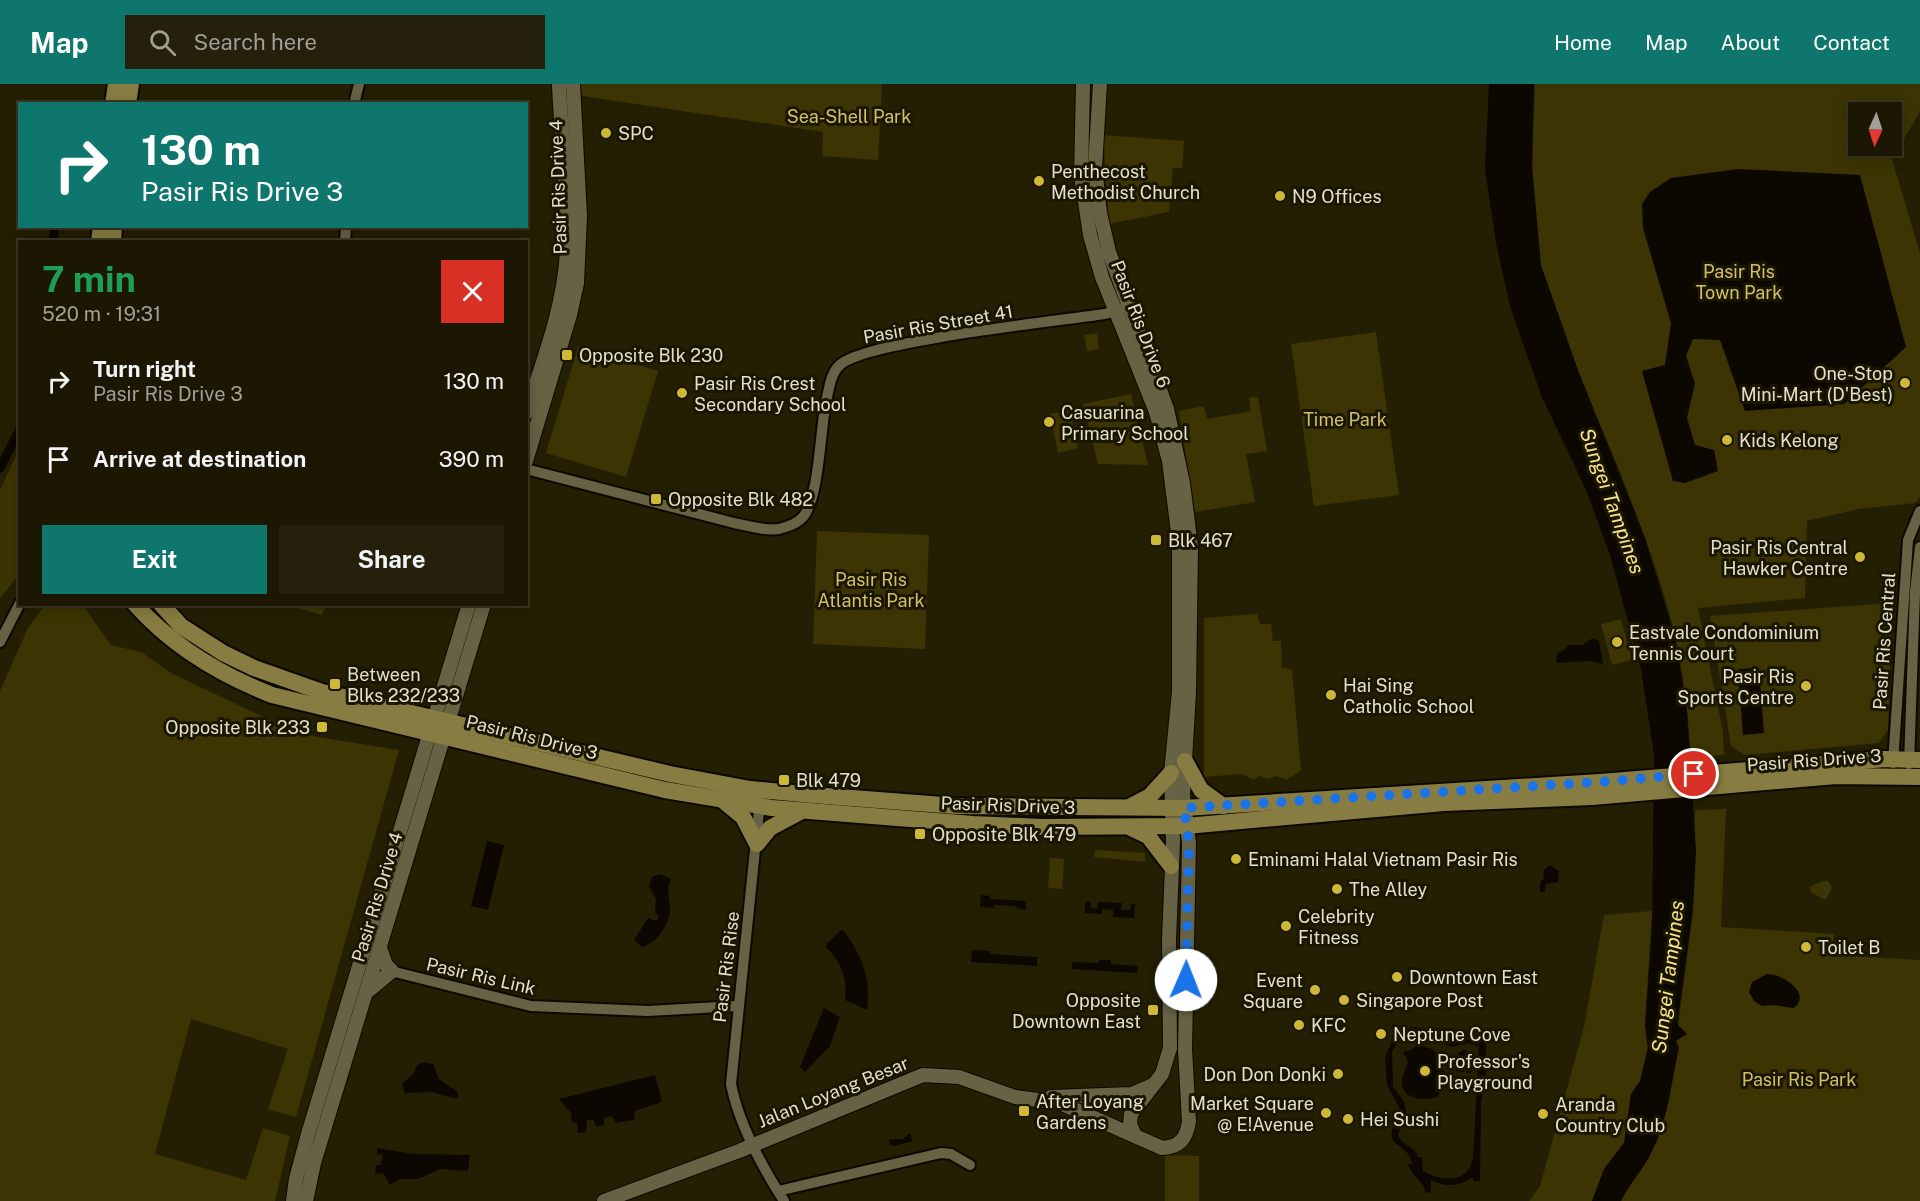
<!DOCTYPE html>
<meta charset="utf-8">
<style>
body{margin:0;font-family:"Public Sans",sans-serif;background:#24200c;color:#f1f3f6;height:100vh;display:flex;flex-direction:column;font-size:22px;white-space:nowrap}
*{box-sizing:border-box;margin:0}
p{font-size:20px;color:#a09f99}
.icon{flex:none;width:33px;height:33px;fill:none;stroke:currentColor;stroke-width:2;stroke-linecap:round;stroke-linejoin:round}
.map{position:relative;flex:1;overflow:hidden}
.side{position:absolute;left:18px;top:156px;width:510px;height:366px;display:flex;flex-direction:column;background:#1b1702;border-radius:0px;box-shadow:0 3px 15px #0003,0 0 0 2px #393624}
.side>*{flex:none}
.banner{position:absolute;left:18px;top:18px;width:510px;height:126px;border-radius:0px;box-shadow:0 3px 15px #0003,0 0 0 2px #393624;background:#0f766e;color:#fff;overflow:hidden}
.needle{width:39px;rotate:183deg}
.controls{position:absolute;left:1848px;top:18px;display:grid;gap:12px}
.controls a{display:grid;place-items:center;width:54px;height:54px;border-radius:0px;background:#1b1702;box-shadow:0 3px 15px #0003,0 0 0 2px #393624;font-size:30px}
.pin{position:absolute;display:grid;place-items:center;width:51px;height:51px;color:#fff;margin:-26px;border:3px solid #fff;border-radius:50%;box-shadow:0 2px 6px #0007}
.me{position:absolute;width:66px;margin:-33px;rotate:1deg;stroke-linejoin:round;filter:drop-shadow(0 0 4px #0008)}
.turn{display:flex;align-items:center;gap:21px;height:126px;padding:0 24px;font-size:27px}
.turn .icon{width:78px;height:78px;stroke-width:2.5}
.turn b{display:block;font-size:42px;line-height:51px}
.round{display:grid;place-items:center;flex:none;width:63px;height:63px;border-radius:0px;background:#24200c}
.head{display:flex;align-items:center;justify-content:space-between;height:102px;padding:0 24px}
h1{font-size:36px;font-weight:700;line-height:45px;color:#1e9e55}
.action{display:flex;gap:12px;margin-top:auto;padding:12px 24px}
.action a{flex:1;height:69px;border-radius:0px;background:#0f766e;color:#fff;font-size:24px;font-weight:700;line-height:69px;text-align:center}
.action a+a{background:#24200c;color:#f1f3f6}
ul{padding:0;list-style:none}
li{display:flex;align-items:center;gap:18px;height:78px;padding:0 24px}
li div{flex:1}
li b{display:block;font-size:22px}
li em{font-style:normal}
header{display:flex;align-items:center;gap:36px;box-sizing:border-box;height:84px;padding:0 30px;background:#0f766e;color:#fff}
header strong{font-size:28px}
nav{display:flex;gap:33px;margin-inline-start:auto;font-size:21px}
.search{width:420px;height:54px;background:#24200c;display:flex;align-items:center;gap:15px;box-sizing:border-box;padding:0 21px;border-radius:0px;color:#a09f99;font-size:22px}
.map>svg:first-child{display:block}
.green{fill:#3c3402;fill-rule:evenodd}
.water{fill:#0c0700;fill-rule:evenodd}
.lines{fill:none;stroke-linecap:round;stroke-linejoin:round}
.canal{stroke:#0c0700;stroke-width:9}
.minor-casing{stroke:#0d0800;stroke-width:14}
.tertiary-casing{stroke:#0d0800;stroke-width:16}
.primary-casing{stroke:#0d0800;stroke-width:20}
.minor{stroke:#676244;stroke-width:10}
.tertiary{stroke:#676244;stroke-width:14}
.primary{stroke:#877d42;stroke-width:16}
.route{stroke:#1a73e8;stroke-width:10;stroke-dasharray:0 18}
.poi-dot{fill:#ceb838;stroke:#1b1600;stroke-width:2}
.labels{text-anchor:middle;dominant-baseline:central;stroke-width:6;stroke-linejoin:round;paint-order:stroke}
.park-label{font-size:18px;fill:#d1c166;stroke:#1b1600}
.poi-label{font-size:18px;fill:#e3e0cf;stroke:#1b1600;text-anchor:start}
.street-label{font-size:18px;fill:#e3e0cf;stroke:#1b1600}
.water-label{font-size:20px;font-style:italic;fill:#f6e58a;stroke:#1b1600}
</style>
<header>
<strong>Map</strong>
<div class="search"><svg class="icon" aria-label="search" viewBox="0 0 24 24"><circle cx="10" cy="10" r="6"/><path d="M15 15l6 6"/></svg>Search here</div>
<nav><a>Home</a><a>Map</a><a>About</a><a>Contact</a></nav>
</header>
<div class="map">
<svg width="1920" height="1117" viewBox="0 0 1920 1117">
<rect width="100%" height="100%" fill="#241f02"/>
<g class="green">
<polygon points="576,0 882,0 878,76 822,72 823,48 576,11"/>
<path d="M1535,0H1920V28L1892,75L1920,169V413L1915,419L1859,425L1807,437L1805,514L1698,524L1723,648L1724,671L1691,673C1688,632 1684,591 1675,552C1662,496 1641,442 1620,388C1594,323 1556,249 1541,181C1528,122 1533,59 1535,0ZM1858,28H1892V62H1858Z"/>
<polygon points="1103,51 1184,57 1182,84 1173,84 1169,128 1109,140"/>
<polygon points="1376,248 1399,411 1314,422 1291,260"/>
<polygon points="1097,249 1099,265 1087,267 1084,251"/>
<polygon points="578,263 658,287 626,393 546,369"/>
<polygon points="1131,310 1148,381 1098,380 1083,320"/>
<polygon points="1258,313 1267,367 1246,370 1255,418 1195,428 1179,327 1204,322 1207,335 1251,327 1249,314"/>
<polygon points="1070,326 1078,364 1058,369 1050,330"/>
<polygon points="19,365 19,491 0,514 0,406"/>
<polygon points="817,447 929,451 925,565 813,560"/>
<polygon points="1892,519 1888,646 1879,659 1745,671 1731,662 1710,532"/>
<polygon points="45,521 83,521 111,561 141,568 171,589 299,650 399,666 296,1033 268,1025 288,965 191,935 155,1070 246,1096 263,1044 290,1052 275,1117 0,1117 0,607 28,544"/>
<polygon points="288,521 326,521 322,531"/>
<polygon points="1257,530 1260,540 1271,540 1273,557 1281,557 1282,584 1292,585 1301,687 1286,696 1277,692 1267,695 1260,692 1253,696 1242,690 1204,693 1204,534"/>
<polygon points="1621,535 1632,576 1612,581 1601,540"/>
<polygon points="1726,725 1721,843 1834,850 1832,871 1920,876 1920,1117 1621,1117 1630,1099 1651,1069 1669,1015 1693,826 1695,726"/>
<polygon points="1095,766 1145,769 1145,778 1094,773"/>
<polygon points="1050,774 1064,775 1062,805 1048,804"/>
<polygon points="1823,797 1828,797 1832,804 1826,816 1812,809 1809,803"/>
<polygon points="1652,827 1645,941 1648,964 1640,997 1631,1010 1624,1059 1604,1085 1592,1117 1529,1117 1540,1102 1584,943 1604,831"/>
<polygon points="1165,1071 1199,1072 1199,1117 1165,1117"/>
</g>
<g class="water">
<path d="M1489,0H1534L1532,82L1541,181L1578,286L1645,454L1675,553L1687,626L1696,767L1693,826L1677,940L1687,950L1676,957L1679,964C1671,998 1668,1038 1651,1069C1643,1086 1629,1100 1621,1117H1592L1604,1085L1624,1059L1631,1010L1640,997L1648,964L1645,941L1652,845L1654,671L1641,585L1610,471L1586,406L1541,311L1510,222L1496,159L1485,85Z"/>
<polygon points="1738,85 1860,91 1906,263 1844,320 1745,327 1720,256 1693,255 1686,272 1695,300 1687,334 1695,361 1714,366 1718,387 1685,399 1673,397 1642,287 1665,281 1671,239 1643,144 1642,120 1650,108 1671,94"/>
<polygon points="1593,554 1599,557 1603,580 1589,577 1556,579 1557,569 1566,565 1567,561 1582,561"/>
<polygon points="1759,584 1764,649 1743,651 1738,585"/>
<polygon points="487,757 504,761 488,826 471,822"/>
<polygon points="1550,781 1559,787 1558,798 1546,800 1545,808 1540,808 1540,798 1544,795 1543,787"/>
<path d="M660,790L671,795C662,814 679,822 663,846C656,856 653,859 642,863L634,856L648,834L656,837L659,832L655,830L656,815L649,802L652,793Z"/>
<polygon points="981,811 990,812 990,815 1026,817 1026,826 1017,825 1016,822 994,821 994,824 980,823"/>
<polygon points="1085,818 1091,818 1091,824 1097,825 1098,818 1122,819 1121,826 1130,826 1131,820 1135,820 1134,834 1113,833 1113,826 1102,825 1102,830 1085,829"/>
<path d="M842,845C861,868 872,896 867,926L845,916C848,894 841,878 825,862Z"/>
<polygon points="972,866 990,867 990,870 1037,873 1037,882 971,878"/>
<polygon points="1099,876 1111,876 1111,880 1138,882 1137,889 1072,885 1072,878 1099,879"/>
<path d="M1767,890C1784,890 1812,910 1794,924L1772,921L1762,922L1754,917L1749,908L1752,898Z"/>
<polygon points="824,924 840,933 830,962 805,988 800,983"/>
<path d="M1411,943C1427,943 1438,952 1453,956C1466,960 1473,948 1486,959V993L1481,1018L1480,1097H1473V1093C1462,1102 1444,1104 1431,1096V1109L1425,1108C1424,1097 1411,1092 1408,1080H1412C1408,1054 1376,1068 1401,1027L1387,1001L1385,973L1394,952ZM1416,949L1452,963L1469,959L1479,963L1473,1074C1468,1100 1442,1098 1423,1087L1422,1073H1418C1414,1061 1402,1062 1398,1051L1406,1027L1404,1018L1393,1002L1392,968L1399,955Z"/>
<path d="M1418,960L1434,966L1445,989L1438,1013C1425,1017 1401,1016 1402,997C1402,990 1407,984 1408,978L1403,968L1411,966Z"/>
<polygon points="1464,966 1473,971 1471,989 1466,989 1467,977 1464,988 1455,987 1459,969"/>
<polygon points="424,978 433,980 439,995 458,1008 458,1015 432,1008 405,1009 402,1000 414,989 417,981"/>
<polygon points="655,991 662,1018 635,1027 634,1036 616,1039 611,1032 604,1034 604,1040 597,1043 593,1036 587,1036 586,1048 578,1049 577,1039 572,1038 571,1029 559,1015"/>
<polygon points="910,1049 913,1057 894,1062 889,1060 889,1055 903,1055"/>
<polygon points="377,1064 413,1070 470,1071 468,1087 441,1085 418,1095 400,1095 390,1101 384,1090 375,1089 376,1081 380,1081 383,1071 377,1070"/>
</g>
<g class="lines">
<g class="canal">
<polyline points="53,158 55,142"/>
<polyline points="0,384 20,345"/>
</g>
<g class="minor-casing">
<g id="minor">
<polyline points="354,20 359,0"/>
<polyline points="345,158 346,142"/>
<path d="M526,385L734,439C749,442 764,447 779,445C787,443 798,439 803,433C820,413 820,341 827,313C830,301 831,288 841,280C869,257 1058,237 1105,230L1128,223"/>
<polyline points="0,558 20,519"/>
<polyline points="1893,679 1908,456 1920,427"/>
<polyline points="1909,680 1915,508 1920,463"/>
<path d="M760,717L731,1000C739,1041 761,1081 784,1117"/>
<polyline points="387,886 531,922 648,927 737,922"/>
<polyline points="778,1107 941,1069 951,1070 970,1081"/>
</g>
</g>
<g class="tertiary-casing">
<g id="tertiary">
<polyline points="1083,0 1081,91 1090,151 1102,193 1156,328 1169,377 1179,456 1179,608 1171,689 1173,757 1169,856 1170,964 1162,990 1131,1030 1130,1040 1135,1052"/>
<path d="M526,329C543,277 565,221 567,165C569,110 561,55 559,0"/>
<polyline points="526,377 570,231 577,199 580,132 573,0"/>
<polyline points="368,907 392,887 386,881 380,864"/>
<polyline points="1051,1013 1132,1010 1153,1001"/>
<polyline points="293,1117 296,1095 308,1050 469,520"/>
<polyline points="306,1117 314,1079 484,520"/>
<path d="M604,1117L739,1067L923,991L959,993L1015,1013L1060,1019L1162,1064C1180,1063 1186,1055 1189,1038L1185,965L1189,759L1183,711L1189,608L1191,463L1183,399L1167,325L1109,168L1100,129L1095,83L1100,0"/>
</g>
</g>
<g class="primary-casing">
<g id="primary">
<polyline points="113,20 116,0"/>
<polyline points="128,20 131,0"/>
<polyline points="99,158 101,142"/>
<polyline points="113,158 114,142"/>
<path d="M135,520C172,562 221,591 272,611L665,706L772,724L973,740L1042,743L1186,742L1444,719L1592,713L1836,692L1920,693"/>
<polyline points="161,520 181,542 223,569 254,584 322,608 670,690 750,705 813,711 956,722 1184,724 1600,698 1885,675 1920,676"/>
<polyline points="1185,677 1201,706 1223,722"/>
<polyline points="725,718 743,733 757,760 770,744 800,728"/>
<polyline points="1129,723 1150,712 1171,689"/>
<polyline points="1131,744 1148,752 1171,782"/>
</g>
</g>
<use href="#minor" class="minor"/>
<use href="#tertiary" class="tertiary"/>
<use href="#primary" class="primary"/>
</g>
<g class="lines">
<polyline class="route" points="1186,896 1189,759 1184,724 1600,698 1694,690"/>
</g>
<g class="poi-dot">
<circle cx="606" cy="49" r="6"/>
<circle cx="1039" cy="97" r="6"/>
<circle cx="1280" cy="112" r="6"/>
<rect x="561" y="265" width="12" height="12" rx="3"/>
<circle cx="1905" cy="299" r="6"/>
<circle cx="682" cy="309" r="6"/>
<circle cx="1049" cy="338" r="6"/>
<circle cx="1727" cy="356" r="6"/>
<rect x="650" y="409" width="12" height="12" rx="3"/>
<rect x="1150" y="450" width="12" height="12" rx="3"/>
<circle cx="1860" cy="473" r="6"/>
<circle cx="1617" cy="558" r="6"/>
<rect x="329" y="594" width="12" height="12" rx="3"/>
<circle cx="1806" cy="602" r="6"/>
<circle cx="1331" cy="611" r="6"/>
<rect x="316" y="637" width="12" height="12" rx="3"/>
<rect x="778" y="690" width="12" height="12" rx="3"/>
<rect x="914" y="744" width="12" height="12" rx="3"/>
<circle cx="1236" cy="775" r="6"/>
<circle cx="1337" cy="805" r="6"/>
<circle cx="1286" cy="842" r="6"/>
<circle cx="1806" cy="863" r="6"/>
<circle cx="1397" cy="893" r="6"/>
<circle cx="1315" cy="906" r="6"/>
<circle cx="1344" cy="916" r="6"/>
<rect x="1147" y="920" width="12" height="12" rx="3"/>
<circle cx="1299" cy="941" r="6"/>
<circle cx="1381" cy="950" r="6"/>
<circle cx="1425" cy="987" r="6"/>
<circle cx="1338" cy="990" r="6"/>
<rect x="1018" y="1021" width="12" height="12" rx="3"/>
<circle cx="1326" cy="1029" r="6"/>
<circle cx="1543" cy="1030" r="6"/>
<circle cx="1348" cy="1035" r="6"/>
</g>
<g class="labels">
<g class="park-label">
<text x="849" y="32">Sea-Shell Park</text>
<text x="1739" y="187">Pasir Ris<tspan x="1739" dy="21">Town Park</tspan></text>
<text x="1345" y="335">Time Park</text>
<text x="871" y="495">Pasir Ris<tspan x="871" dy="21">Atlantis Park</tspan></text>
<text x="1799" y="995">Pasir Ris Park</text>
</g>
<g class="poi-label">
<text x="618" y="49">SPC</text>
<text x="1051" y="87">Penthecost<tspan x="1051" dy="21">Methodist Church</tspan></text>
<text x="1292" y="112">N9 Offices</text>
<text x="579" y="271">Opposite Blk 230</text>
<text x="1893" y="289" text-anchor="end">One-Stop<tspan x="1893" dy="21">Mini-Mart (D'Best)</tspan></text>
<text x="694" y="299">Pasir Ris Crest<tspan x="694" dy="21">Secondary School</tspan></text>
<text x="1061" y="328">Casuarina<tspan x="1061" dy="21">Primary School</tspan></text>
<text x="1739" y="356">Kids Kelong</text>
<text x="668" y="415">Opposite Blk 482</text>
<text x="1168" y="456">Blk 467</text>
<text x="1848" y="463" text-anchor="end">Pasir Ris Central<tspan x="1848" dy="21">Hawker Centre</tspan></text>
<text x="1629" y="548">Eastvale Condominium<tspan x="1629" dy="21">Tennis Court</tspan></text>
<text x="347" y="590">Between<tspan x="347" dy="21">Blks 232/233</tspan></text>
<text x="1794" y="592" text-anchor="end">Pasir Ris<tspan x="1794" dy="21">Sports Centre</tspan></text>
<text x="1343" y="601">Hai Sing<tspan x="1343" dy="21">Catholic School</tspan></text>
<text x="310" y="643" text-anchor="end">Opposite Blk 233</text>
<text x="796" y="696">Blk 479</text>
<text x="932" y="750">Opposite Blk 479</text>
<text x="1248" y="775">Eminami Halal Vietnam Pasir Ris</text>
<text x="1349" y="805">The Alley</text>
<text x="1298" y="832">Celebrity<tspan x="1298" dy="21">Fitness</tspan></text>
<text x="1818" y="863">Toilet B</text>
<text x="1409" y="893">Downtown East</text>
<text x="1303" y="896" text-anchor="end">Event<tspan x="1303" dy="21">Square</tspan></text>
<text x="1141" y="916" text-anchor="end">Opposite<tspan x="1141" dy="21">Downtown East</tspan></text>
<text x="1356" y="916">Singapore Post</text>
<text x="1311" y="941">KFC</text>
<text x="1393" y="950">Neptune Cove</text>
<text x="1437" y="977">Professor's<tspan x="1437" dy="21">Playground</tspan></text>
<text x="1326" y="990" text-anchor="end">Don Don Donki</text>
<text x="1036" y="1017">After Loyang<tspan x="1036" dy="21">Gardens</tspan></text>
<text x="1314" y="1019" text-anchor="end">Market Square<tspan x="1314" dy="21">@ E!Avenue</tspan></text>
<text x="1555" y="1020">Aranda<tspan x="1555" dy="21">Country Club</tspan></text>
<text x="1360" y="1035">Hei Sushi</text>
</g>
<g class="street-label">
<text transform="translate(558 103) rotate(-92)">Pasir Ris Drive 4</text>
<text transform="translate(938 240) rotate(-10)">Pasir Ris Street 41</text>
<text transform="translate(1141 240) rotate(69)">Pasir Ris Drive 6</text>
<text transform="translate(1884 557) rotate(-86)">Pasir Ris Central</text>
<text transform="translate(532 653) rotate(14)">Pasir Ris Drive 3</text>
<text transform="translate(1814 676) rotate(-4)">Pasir Ris Drive 3</text>
<text transform="translate(1008 721) rotate(2)">Pasir Ris Drive 3</text>
<text transform="translate(377 813) rotate(-73)">Pasir Ris Drive 4</text>
<text transform="translate(726 883) rotate(-83)">Pasir Ris Rise</text>
<text transform="translate(481 892) rotate(13)">Pasir Ris Link</text>
<text transform="translate(833 1008) rotate(-22)">Jalan Loyang Besar</text>
</g>
<g class="water-label">
<text transform="translate(1612 417) rotate(70)">Sungei Tampines</text>
<text transform="translate(1668 893) rotate(-83)">Sungei Tampines</text>
</g>
</g>
</svg>
<div class="controls">
<a><svg class="needle" viewBox="-14 -14 28 28"><path d="M0-13l5 13h-10z" fill="#e53935"/><path d="M0 13l5-13h-10z" fill="#a09f99"/></svg></a>
</div>
<div class="pin" style="left:1694px;top:690px;background:#d93025"><svg class="icon" aria-label="arrive" viewBox="0 0 24 24"><path d="M6 21V4h12l-3 4 3 4H6"/></svg></div>
<svg class="me" style="left:1186px;top:896px" viewBox="-20 -20 40 40"><circle r="19" fill="#fff"/><path d="M0-13L10 11 0 6-10 11z" fill="#1a73e8"/></svg>
<div class="banner">
<div class="turn"><svg class="icon" aria-label="right" viewBox="0 0 24 24"><path d="M7 20v-9h11M14 6l5 5-5 5"/></svg><div><b>130 m</b>Pasir Ris Drive 3</div></div>
</div>
<section class="side">
<div class="head"><div><h1>7 min</h1><p>520 m · 19:31</p></div><a class="round" style="background:#d93025;color:#fff"><svg class="icon" aria-label="close" viewBox="0 0 24 24"><path d="M6 6l12 12M18 6L6 18"/></svg></a></div>
<ul>
<li><svg class="icon" aria-label="right" viewBox="0 0 24 24"><path d="M7 20v-9h11M14 6l5 5-5 5"/></svg><div><b>Turn right</b><p>Pasir Ris Drive 3</p></div><em>130 m</em></li>
<li><svg class="icon" aria-label="arrive" viewBox="0 0 24 24"><path d="M6 21V4h12l-3 4 3 4H6"/></svg><div><b>Arrive at destination</b></div><em>390 m</em></li>
</ul>
<div class="action"><a>Exit</a><a>Share</a></div>
</section>
</div>
